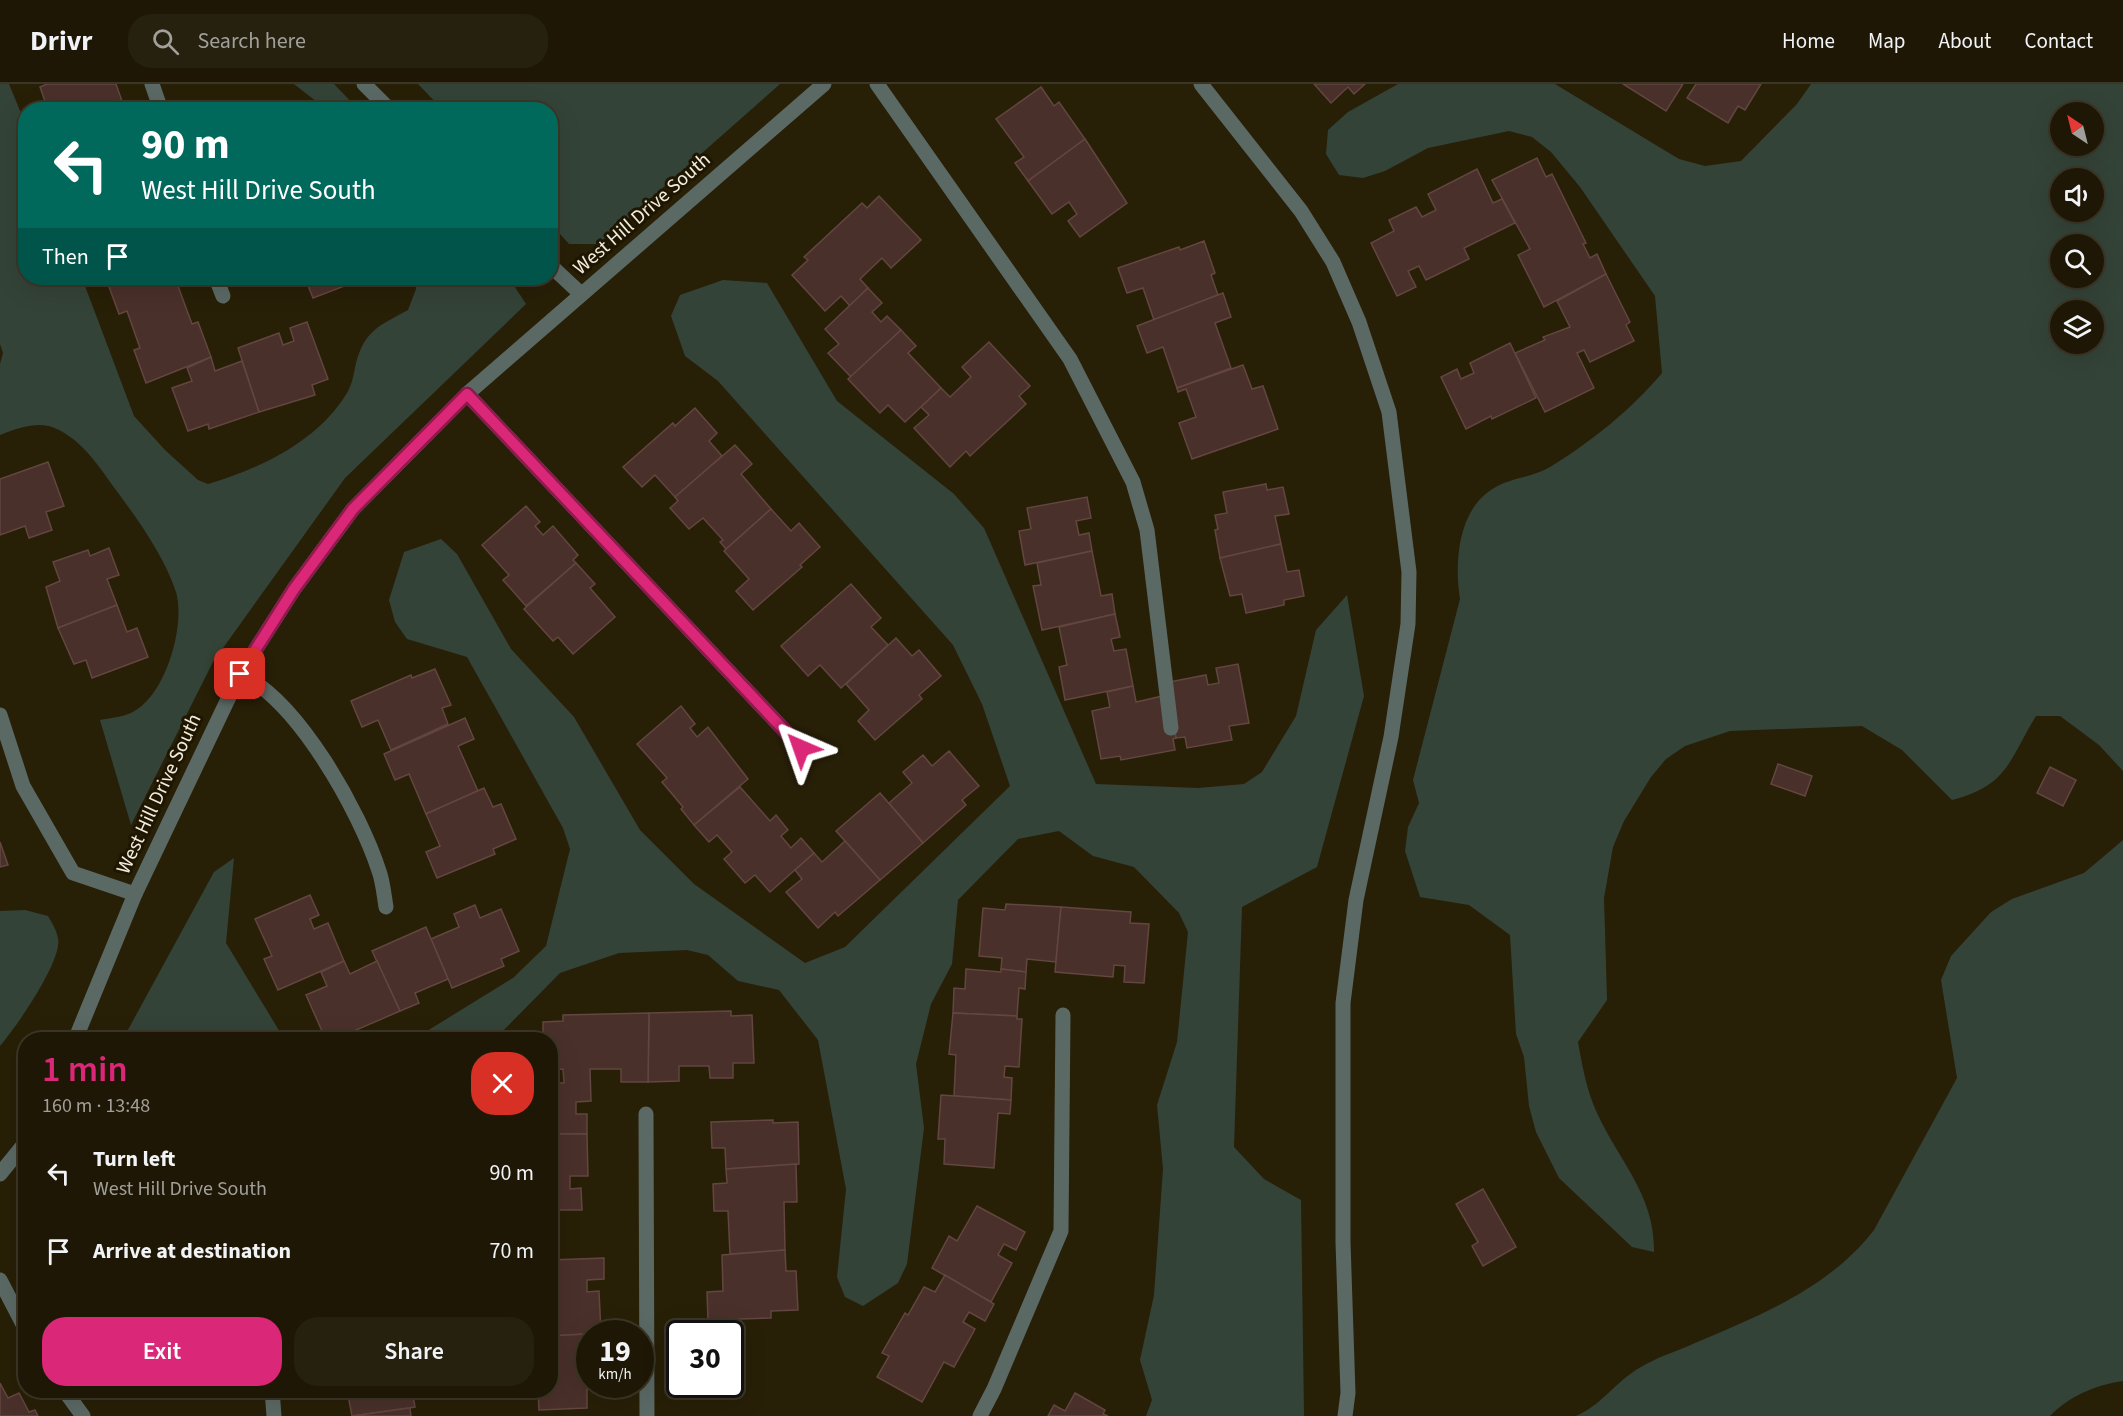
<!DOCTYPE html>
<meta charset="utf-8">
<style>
body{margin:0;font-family:"Source Sans 3",sans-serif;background:#26200f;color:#f1f3f6;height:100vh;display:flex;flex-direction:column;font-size:22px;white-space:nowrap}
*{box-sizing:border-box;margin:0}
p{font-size:20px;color:#a19f9a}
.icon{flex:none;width:33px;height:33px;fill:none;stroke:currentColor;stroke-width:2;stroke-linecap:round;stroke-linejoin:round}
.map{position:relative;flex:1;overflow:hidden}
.details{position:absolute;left:18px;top:948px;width:540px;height:366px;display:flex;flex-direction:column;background:#1e1705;border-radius:24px;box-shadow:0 6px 24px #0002,0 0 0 2px #3c3627}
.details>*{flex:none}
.hud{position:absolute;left:18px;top:18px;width:540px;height:183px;border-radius:24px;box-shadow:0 6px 24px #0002,0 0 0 2px #3c3627;background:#00695c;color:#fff;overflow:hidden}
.needle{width:39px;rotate:325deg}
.fabs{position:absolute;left:2050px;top:18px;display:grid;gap:12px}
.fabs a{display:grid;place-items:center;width:54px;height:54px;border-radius:50%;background:#1e1705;box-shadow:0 6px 24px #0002,0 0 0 2px #3c3627;font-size:30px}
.speed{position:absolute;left:576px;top:1236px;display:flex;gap:12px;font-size:30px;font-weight:700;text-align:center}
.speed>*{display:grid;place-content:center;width:78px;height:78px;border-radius:50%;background:#1e1705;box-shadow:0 6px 24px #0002,0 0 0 2px #3c3627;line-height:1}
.speed small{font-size:15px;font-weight:400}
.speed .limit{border:3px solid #111;border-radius:9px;background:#fff;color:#111}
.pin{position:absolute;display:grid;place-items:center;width:51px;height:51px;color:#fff;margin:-26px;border-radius:12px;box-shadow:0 3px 9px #0006}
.me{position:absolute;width:66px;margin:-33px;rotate:317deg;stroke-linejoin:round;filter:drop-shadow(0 0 4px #0008)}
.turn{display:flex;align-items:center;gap:21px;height:126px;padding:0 24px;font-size:27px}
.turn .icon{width:78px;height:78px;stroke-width:2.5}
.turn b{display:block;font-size:42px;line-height:51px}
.then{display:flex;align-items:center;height:57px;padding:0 24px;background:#0003;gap:12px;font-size:22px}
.round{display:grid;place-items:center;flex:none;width:63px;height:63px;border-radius:24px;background:#26200f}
.summary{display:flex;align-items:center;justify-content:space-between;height:102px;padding:0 24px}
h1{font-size:36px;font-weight:600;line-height:45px;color:#db2777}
.button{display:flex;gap:12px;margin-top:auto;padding:12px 24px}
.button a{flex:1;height:69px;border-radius:24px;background:#db2777;color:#fff;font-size:24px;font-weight:600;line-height:69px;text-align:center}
.button a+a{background:#26200f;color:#f1f3f6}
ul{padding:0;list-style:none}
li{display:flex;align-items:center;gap:18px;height:78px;padding:0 24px}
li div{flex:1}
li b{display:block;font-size:22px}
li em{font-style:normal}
header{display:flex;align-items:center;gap:36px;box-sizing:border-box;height:84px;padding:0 30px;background:#1e1705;border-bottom:2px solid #3c3627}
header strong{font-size:28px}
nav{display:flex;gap:33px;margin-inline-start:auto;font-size:21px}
.search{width:420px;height:54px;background:#26200f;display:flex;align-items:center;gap:15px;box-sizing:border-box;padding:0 21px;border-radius:24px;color:#a19f9a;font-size:22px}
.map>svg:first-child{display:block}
.green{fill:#344338;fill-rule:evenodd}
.building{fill:#4a302a;stroke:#62463f;stroke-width:1.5}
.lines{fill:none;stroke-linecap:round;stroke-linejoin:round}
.minor{stroke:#5b6965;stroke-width:15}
.route-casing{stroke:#8e194d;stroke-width:15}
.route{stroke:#db2777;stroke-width:10}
.labels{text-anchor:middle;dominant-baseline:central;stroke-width:6;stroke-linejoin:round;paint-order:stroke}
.street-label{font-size:20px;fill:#f2ecde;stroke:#1e1601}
</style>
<header>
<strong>Drivr</strong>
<div class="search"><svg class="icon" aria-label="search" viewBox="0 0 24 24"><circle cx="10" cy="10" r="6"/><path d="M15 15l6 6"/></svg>Search here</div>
<nav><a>Home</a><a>Map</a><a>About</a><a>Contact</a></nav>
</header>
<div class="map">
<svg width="2123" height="1332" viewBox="0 0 2123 1332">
<rect width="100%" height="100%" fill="#281f07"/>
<g class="green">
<path d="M0,0H9L25,39L26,194H82L134,332L165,366L198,396L208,400C261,384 317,358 347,309C352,301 354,289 356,279C365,246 379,242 408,226L416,205L415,194H509L526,220L345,394L213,578L131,741L100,636C110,634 122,633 131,629C165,614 186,542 176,508C164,472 139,437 116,406C99,383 84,358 57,345C40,336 17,344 0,351V280L3,269L0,260Z"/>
<polygon points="294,0 334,0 358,25 326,25"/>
<polygon points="418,0 780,0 599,160 569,160 551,140 550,26 442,25"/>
<path d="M1398,0H1555L1679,75L1705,82L1741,77L1797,20L1811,0H2123V687L2099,661L2060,632H2036C2009,677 2007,702 1952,716L1902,666L1862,642L1730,647L1685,662L1666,675L1651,693L1624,737L1613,763L1604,814L1607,916L1578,958C1582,981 1587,1008 1597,1029C1620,1079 1655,1111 1654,1168L1632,1163L1559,1094L1536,1048L1529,1022L1524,973L1516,950L1510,851L1469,821L1420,813L1405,767L1408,743L1419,719L1413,696L1460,515C1454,478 1458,425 1494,404C1511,394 1533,393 1550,383C1591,358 1632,325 1662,289L1655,212L1580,103L1551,68L1532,53L1509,47L1428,64L1385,87L1363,94L1339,91L1326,70L1328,46L1348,28ZM2094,28V62H2061V28ZM2094,94V128H2061V94ZM2094,160V194H2061V160ZM2094,226V260H2061V226Z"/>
<polygon points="723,196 767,199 837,317 954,410 984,444 1096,700 1198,704 1244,700 1262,688 1296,632 1316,546 1347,511 1364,612 1317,783 1242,823 1234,1063 1264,1095 1301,1116 1304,1332 1146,1332 1152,1316 1140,1276 1154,1211 1163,1085 1157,1021 1177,958 1188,848 1179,829 1134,783 1093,772 1059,747 1018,755 958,816 952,880 931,920 916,980 924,1044 907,1180 898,1199 863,1222 845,1213 837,1193 846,1105 818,956 779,906 738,897 708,871 687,866 619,869 560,889 495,955 414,955 513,894 546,862 570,765 563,744 467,573 407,555 395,538 389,516 404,468 441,455 457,470 511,565 574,633 640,746 694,800 805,879 845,863 1010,702 982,620 953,561 718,297 685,272 671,232 680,211"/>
<path d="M2123,756V1297C2096,1301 2069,1312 2050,1332H1576C1602,1321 1617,1296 1641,1283C1657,1273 1678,1267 1695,1259C1761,1231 1829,1204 1874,1146L1957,994L1941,896L1951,872L1991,828L2012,815L2084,789Z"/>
<polygon points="234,774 226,859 283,953 288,955 123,955 214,788"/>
<path d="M25,826L48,832C53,841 60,851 58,862C54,888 17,942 0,962V827Z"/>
</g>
<g class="building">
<polygon points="47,0 116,0 122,17 106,24 107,26 48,26 40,3"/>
<polygon points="1314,0 1365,0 1354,10 1348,3 1331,19"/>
<polygon points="1623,0 1683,0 1666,27"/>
<polygon points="1696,0 1761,0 1745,26 1738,22 1728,39 1687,14"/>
<polygon points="1041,3 1054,22 1059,18 1085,55 1028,97 1015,79 1024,73 996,35"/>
<polygon points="1085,55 1127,119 1080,153 1068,137 1077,130 1069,118 1052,130 1028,97"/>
<polygon points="1537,74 1546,93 1552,90 1586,159 1583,160 1590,174 1597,170 1606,190 1544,223 1518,171 1530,165 1492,96"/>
<polygon points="1477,85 1493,119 1502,115 1515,139 1464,164 1469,175 1426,196 1419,182 1408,187 1416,203 1397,212 1371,159 1394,147 1389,136 1416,123 1422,133 1436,126 1428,110"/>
<polygon points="879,112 921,156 891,184 882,174 860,195 868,204 850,222 841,212 825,227 792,191 808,176 804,173 862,119 867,124"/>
<polygon points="1204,157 1215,189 1211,191 1218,211 1154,236 1143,204 1127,209 1118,184 1179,163 1180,166"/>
<polygon points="1606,190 1630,238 1626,241 1634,257 1590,278 1584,266 1577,269 1594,304 1545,328 1515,269 1545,256 1543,253 1570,243 1557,217"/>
<polygon points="125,194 175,194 192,240 198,238 211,273 146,299 134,266 140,264 127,227 119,230 108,200"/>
<polygon points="305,194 365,194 313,214"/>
<polygon points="868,204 882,219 872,228 881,238 887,232 901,246 851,293 828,269 839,260 825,245"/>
<polygon points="1223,209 1231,233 1215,239 1231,284 1177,304 1163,263 1147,269 1137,242"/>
<polygon points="307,238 328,295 312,301 315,311 259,328 238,264 279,249 283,261 294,257 290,244"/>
<polygon points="901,246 916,262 908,269 941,304 905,338 888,321 880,329 848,295"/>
<polygon points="989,258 1030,302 1019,312 1026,320 970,372 966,367 950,383 914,344 929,331 921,323 941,304 950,313 971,293 962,283"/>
<polygon points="1510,259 1536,314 1492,335 1491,332 1466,345 1441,293 1457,285 1461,295 1474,289 1470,279"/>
<polygon points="211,273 215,287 242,277 259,328 209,345 208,340 188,347 172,304 192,297 187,284"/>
<polygon points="1243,281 1252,305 1263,302 1278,345 1192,375 1179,339 1196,333 1186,305 1178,308 1177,304"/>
<polygon points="695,324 717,349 709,357 722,372 675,413 655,391 642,403 623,383 673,339 675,342"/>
<polygon points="735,361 752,380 741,390 771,425 726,465 720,458 723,456 703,434 689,445 670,424 678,417 675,413"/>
<polygon points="48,378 64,422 46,428 52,446 29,454 25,442 0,451 0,395"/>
<polygon points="1266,400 1267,406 1283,403 1289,430 1275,432 1281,460 1220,474 1215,446 1218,445 1215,431 1227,429 1223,408"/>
<polygon points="1087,413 1091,434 1076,437 1079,451 1089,449 1092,467 1025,481 1019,447 1031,445 1027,424"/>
<polygon points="526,422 540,438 535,442 543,451 553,442 578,471 573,476 576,479 526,522 503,496 509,491 482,461"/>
<polygon points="771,425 791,447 799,439 820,463 800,481 802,483 753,526 736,507 749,495 724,467"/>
<polygon points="1281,460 1287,488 1299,486 1304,512 1284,516 1284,521 1246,529 1242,510 1230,512 1220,474"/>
<polygon points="109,464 119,491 107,495 117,521 58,544 46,503 60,497 53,478 88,466 90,472"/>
<polygon points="1092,467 1101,512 1112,510 1115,530 1042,546 1033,502 1041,501 1037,479"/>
<polygon points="576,479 595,500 590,504 615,533 573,570 558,553 553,557 524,525"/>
<polygon points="851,500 881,534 871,543 888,561 841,604 820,581 808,592 781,562"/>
<polygon points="117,521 127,548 137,544 148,573 92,594 86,576 74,580 58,544"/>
<polygon points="1115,530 1120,553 1111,555 1114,567 1126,565 1133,602 1065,616 1059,583 1067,581 1059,543"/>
<polygon points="896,554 912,572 919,566 941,592 919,611 922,615 875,656 858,637 869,626 846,600"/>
<polygon points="1238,580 1249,639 1229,642 1232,656 1187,664 1185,653 1176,654 1164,599 1206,591 1208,601 1219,599 1216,584"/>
<polygon points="435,585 451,621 442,624 448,640 391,666 378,636 362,643 351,617 411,591 412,594"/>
<polygon points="1133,602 1136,618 1167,611 1176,654 1173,655 1175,666 1121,676 1120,672 1101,675 1092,627 1110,623 1107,608"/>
<polygon points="681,622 695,640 690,644 697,653 708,643 748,695 694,741 681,725 683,723 662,698 667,694 637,660"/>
<polygon points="465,634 474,655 458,662 478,707 426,730 409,690 395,696 384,670"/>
<polygon points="949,667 979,702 962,716 966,721 923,759 889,719 912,699 903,688 923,671 932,682"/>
<polygon points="1778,680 1812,692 1805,712 1771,700"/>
<polygon points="2050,683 2076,696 2063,722 2037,709"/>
<polygon points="740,703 770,737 776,731 788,746 781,752 791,764 801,754 814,769 770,808 755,791 745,799 724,775 732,768 717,751 709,758 694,741"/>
<polygon points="484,704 493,723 501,720 516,755 493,765 495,770 437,794 426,768 440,762 426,730"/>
<polygon points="880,709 923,759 880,796 836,747"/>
<polygon points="845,757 880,796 838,832 835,828 818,844 786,808 802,795 795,786 814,769 822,778"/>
<polygon points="0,758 8,781 0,783"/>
<polygon points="310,811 319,831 310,835 314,845 328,839 344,877 278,906 264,875 272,872 255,835"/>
<polygon points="1006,820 1061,823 1056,878 1027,875 1026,888 1001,885 1002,874 979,872 983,824 1005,826"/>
<polygon points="475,821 480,834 501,825 519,867 501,875 504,882 452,904 431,855 459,843 454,830"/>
<polygon points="1061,823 1131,828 1130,839 1149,840 1144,899 1124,898 1125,882 1114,881 1113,893 1055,888"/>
<polygon points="426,843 448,895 415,909 419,919 400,927 372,867"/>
<polygon points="344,877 350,890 377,877 400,927 347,950 346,947 326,956 306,911 327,902 321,888"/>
<polygon points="966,885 1001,888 1001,885 1026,888 1025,905 1019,904 1017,932 953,929 954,904 965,905"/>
<polygon points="731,927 731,932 752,931 754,979 733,979 733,994 710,994 709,982 679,982 679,997 648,998 649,929"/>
<polygon points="649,929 648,998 621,998 621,985 590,985 591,1017 576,1018 576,1030 587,1030 587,1050 550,1050 550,999 564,999 563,985 550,986 550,956 543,956 543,938 563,937 563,931"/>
<polygon points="953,929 1017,932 1017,935 1022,935 1019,983 1005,982 1004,993 1012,994 1011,1016 954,1012 956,971 949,970"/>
<polygon points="941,1011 1011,1016 1010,1030 998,1029 994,1084 944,1080 945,1055 938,1055"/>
<polygon points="773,1036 773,1039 798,1038 799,1080 726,1085 725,1064 712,1064 711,1038"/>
<polygon points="550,1050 587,1050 588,1092 570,1092 570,1105 581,1104 582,1126 550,1126"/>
<polygon points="796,1080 797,1118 784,1118 785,1166 730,1170 728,1127 714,1127 713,1100 727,1099 726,1085"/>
<polygon points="1483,1105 1516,1163 1483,1182 1472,1162 1478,1158 1456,1120"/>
<polygon points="977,1122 1025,1148 1016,1166 1004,1160 998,1171 1012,1179 991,1218 932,1184 949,1152 957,1157"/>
<polygon points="785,1166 786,1187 796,1187 798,1226 771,1227 771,1234 708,1236 707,1208 723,1207 722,1171"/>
<polygon points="604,1174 604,1195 587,1196 587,1208 599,1207 601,1249 550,1252 550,1176"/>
<polygon points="945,1191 994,1220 985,1237 969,1228 963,1238 975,1245 954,1283 944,1278 922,1318 877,1293 889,1272 882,1269 905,1229 908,1231 924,1203 935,1208"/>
<polygon points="587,1250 590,1300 602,1300 602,1305 587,1305 587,1324 539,1326 538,1307 535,1306 550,1306 550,1252"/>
<polygon points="0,1299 8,1314 19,1309 29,1328 35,1326 38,1332 0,1332"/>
<polygon points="347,1306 412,1306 415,1323 352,1332"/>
<polygon points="1075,1309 1105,1326 1103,1330 1108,1332 1048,1332 1054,1321 1065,1327"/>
<polygon points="410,1324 411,1332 352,1332"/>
</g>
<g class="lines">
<g class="minor">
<polyline points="152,0 161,26"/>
<polyline points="364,0 390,26"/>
<polyline points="877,0 1070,275 1133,398 1147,446 1171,644"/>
<polyline points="1201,0 1301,127 1333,178 1359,238 1389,328 1409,488 1408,540 1391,653 1356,816 1343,919 1343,1158 1348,1309 1345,1332"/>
<polyline points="550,181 581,210"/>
<polyline points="216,194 223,212"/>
<polyline points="467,310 801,664"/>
<path d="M240,590C298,616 360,728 379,787C383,798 384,811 386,823"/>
<polyline points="0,631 23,702 73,789 135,810"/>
<polyline points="75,956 135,810 240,590 294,505 353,425 467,310 824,0"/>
<polyline points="646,1030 647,1332"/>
<polyline points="0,1090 26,1058"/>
<polyline points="0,1196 26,1246"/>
<polyline points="64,1306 83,1332"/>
<polyline points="272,1306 274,1332"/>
<polyline points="980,1332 994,1305 1061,1147 1063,931"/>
</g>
</g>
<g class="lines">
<g class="route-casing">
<polyline id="route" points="240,590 294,505 353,425 467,310 801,664"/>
</g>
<use href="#route" class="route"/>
</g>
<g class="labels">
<g class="street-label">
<text transform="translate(642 130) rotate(-41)">West Hill Drive South</text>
<text transform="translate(159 710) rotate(-65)">West Hill Drive South</text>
</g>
</g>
</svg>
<div class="fabs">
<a><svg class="needle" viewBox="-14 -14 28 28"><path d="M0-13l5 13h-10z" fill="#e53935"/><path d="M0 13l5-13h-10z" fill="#a19f9a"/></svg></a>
<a><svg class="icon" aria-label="sound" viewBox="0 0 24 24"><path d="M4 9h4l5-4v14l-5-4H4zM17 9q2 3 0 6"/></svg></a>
<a><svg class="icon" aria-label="search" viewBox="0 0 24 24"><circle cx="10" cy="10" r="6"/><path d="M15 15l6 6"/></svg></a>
<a><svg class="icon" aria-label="layers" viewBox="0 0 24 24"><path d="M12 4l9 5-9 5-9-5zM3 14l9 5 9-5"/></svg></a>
</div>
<div class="speed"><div>19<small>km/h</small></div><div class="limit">30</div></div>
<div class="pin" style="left:240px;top:590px;background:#d93025"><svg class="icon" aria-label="arrive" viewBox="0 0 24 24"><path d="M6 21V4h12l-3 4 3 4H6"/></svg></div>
<svg class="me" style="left:801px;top:664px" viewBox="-20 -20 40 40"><path d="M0-17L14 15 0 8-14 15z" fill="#db2777" stroke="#fff" stroke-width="4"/></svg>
<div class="hud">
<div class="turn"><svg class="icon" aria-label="left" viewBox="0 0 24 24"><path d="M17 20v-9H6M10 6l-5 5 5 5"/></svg><div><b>90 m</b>West Hill Drive South</div></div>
<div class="then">Then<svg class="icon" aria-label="arrive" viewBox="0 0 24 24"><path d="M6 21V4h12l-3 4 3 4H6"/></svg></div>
</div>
<section class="details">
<div class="summary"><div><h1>1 min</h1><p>160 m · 13:48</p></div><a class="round" style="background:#d93025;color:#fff"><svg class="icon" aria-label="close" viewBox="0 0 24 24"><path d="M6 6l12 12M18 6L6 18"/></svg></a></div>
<ul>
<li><svg class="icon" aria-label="left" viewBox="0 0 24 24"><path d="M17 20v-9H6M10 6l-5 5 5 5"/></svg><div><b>Turn left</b><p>West Hill Drive South</p></div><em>90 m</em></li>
<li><svg class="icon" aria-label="arrive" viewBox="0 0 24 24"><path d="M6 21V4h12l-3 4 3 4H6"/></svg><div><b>Arrive at destination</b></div><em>70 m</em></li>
</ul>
<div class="button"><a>Exit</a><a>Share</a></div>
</section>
</div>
